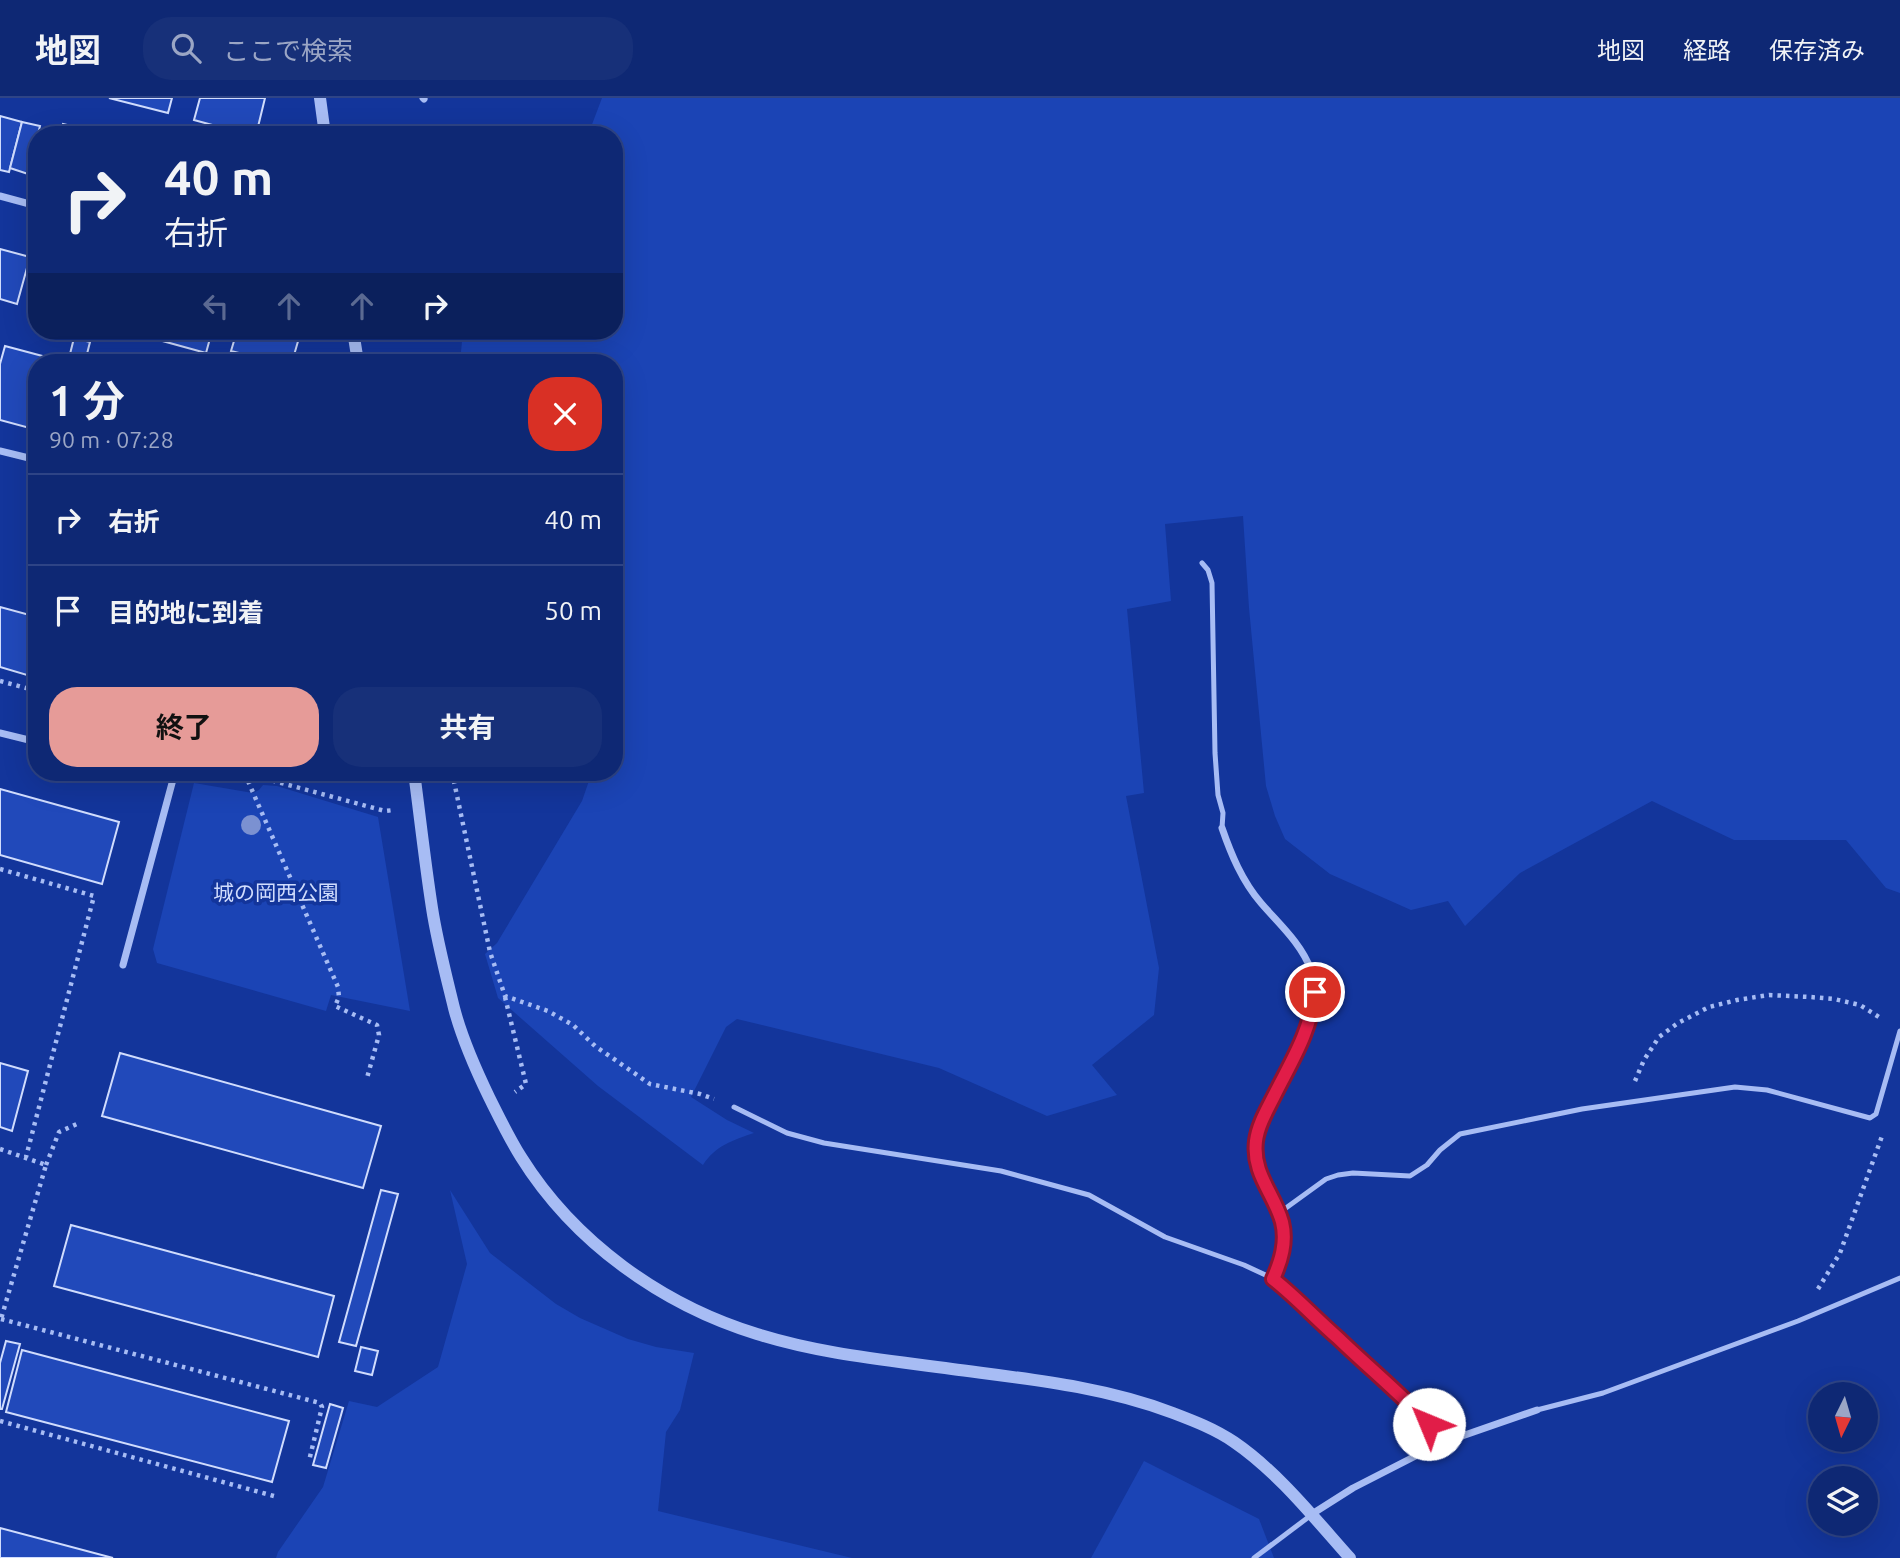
<!DOCTYPE html>
<html lang="ja">
<meta charset="utf-8">
<style>
body{margin:0;font-family:Ubuntu,"Noto Sans JP",sans-serif;background:#173079;color:#f1f3f6;height:100vh;display:flex;flex-direction:column;font-size:26px;white-space:nowrap}
*{box-sizing:border-box;margin:0}
p{font-size:23px;color:#9ba6c5}
.icon{flex:none;width:38px;height:38px;fill:none;stroke:currentColor;stroke-width:2;stroke-linecap:round;stroke-linejoin:round}
.map{position:relative;flex:1;overflow:hidden}
.drawer{position:absolute;left:28px;top:256px;width:595px;height:427px;display:flex;flex-direction:column;background:#0e2874;border-radius:28px;box-shadow:0 7px 28px #0002,0 0 0 2px #2e4486}
.drawer>*{flex:none}
.hud{position:absolute;left:28px;top:28px;width:595px;height:214px;border-radius:28px;box-shadow:0 7px 28px #0002,0 0 0 2px #2e4486;background:#0e2874;color:#f1f3f6;overflow:hidden}
.needle{width:46px;rotate:185deg}
.controls{position:absolute;left:1808px;top:1284px;display:grid;gap:14px}
.controls a{display:grid;place-items:center;width:70px;height:70px;border-radius:50%;background:#0e2874;box-shadow:0 7px 28px #0002,0 0 0 2px #2e4486;font-size:35px}
.pin{position:absolute;display:grid;place-items:center;width:60px;height:60px;color:#fff;margin:-30px;border:4px solid #fff;border-radius:50%;box-shadow:0 2px 7px #0007}
.me{position:absolute;width:77px;margin:-38px;rotate:315deg;stroke-linejoin:round;filter:drop-shadow(0 0 5px #0008)}
.turn{display:flex;align-items:center;gap:24px;height:147px;padding:0 21px;font-size:32px}
.turn .icon{width:91px;height:91px;stroke-width:2.5}
.turn b{display:block;font-size:49px;line-height:60px}
.lanes{display:flex;align-items:center;height:66px;padding:0 21px;background:#0003;justify-content:center;gap:35px;direction:ltr}
.lanes .off{opacity:.35}
.round{display:grid;place-items:center;flex:none;width:74px;height:74px;border-radius:28px;background:#173079}
.headline{display:flex;align-items:center;justify-content:space-between;height:119px;padding:0 21px}
h1{font-size:42px;font-weight:700;line-height:52px}
.button{display:flex;gap:14px;margin-top:auto;padding:14px 21px}
.button a{flex:1;height:80px;border-radius:28px;background:#e69b98;color:#111;font-size:28px;font-weight:700;line-height:80px;text-align:center}
.button a+a{background:#173079;color:#f1f3f6}
ul{padding:0;list-style:none}
li{display:flex;align-items:center;gap:21px;height:91px;padding:0 21px;border-top:2px solid #2e4486}
li div{flex:1}
li b{display:block;font-size:26px}
li em{font-style:normal}
header{display:flex;align-items:center;gap:42px;box-sizing:border-box;height:98px;padding:0 35px;background:#0e2874;border-bottom:2px solid #2e4486}
header strong{font-size:33px}
nav{display:flex;gap:38px;margin-inline-start:auto;font-size:24px}
.search{width:490px;height:63px;background:#173079;display:flex;align-items:center;gap:18px;box-sizing:border-box;padding:0 24px;border-radius:28px;color:#9ba6c5;font-size:26px}
.map>svg:first-child{display:block}
.green{fill:#1b44b5}
.building{fill:#2149ba;stroke:#d0dcfd;stroke-width:2}
.lines{fill:none;stroke-linecap:round;stroke-linejoin:round}
.path{stroke:#a7bcf4;stroke-width:4.5;stroke-dasharray:3.5 5;stroke-linecap:butt}
.service{stroke:#a7bcf4;stroke-width:5}
.minor{stroke:#a7bcf4;stroke-width:7}
.tertiary{stroke:#a7bcf4;stroke-width:12}
.tree{fill:#7b91d1}
.route-casing{stroke:#92132f;stroke-width:18}
.route{stroke:#e11d48;stroke-width:12}
.labels{text-anchor:middle;dominant-baseline:central;stroke-width:7;stroke-linejoin:round;paint-order:stroke}
.park-label{font-size:21px;fill:#d0dcfd;stroke:#13359b}
</style>
<header>
<strong>地図</strong>
<div class="search"><svg class="icon" aria-label="search" viewBox="0 0 24 24"><circle cx="10" cy="10" r="6"/><path d="M15 15l6 6"/></svg>ここで検索</div>
<nav><a>地図</a><a>経路</a><a>保存済み</a></nav>
</header>
<div class="map">
<svg width="1900" height="1460" viewBox="0 0 1900 1460">
<rect width="100%" height="100%" fill="#13359b"/>
<g class="green">
<path d="M602,0H1900V795L1886,790L1846,742H1734L1652,703L1520,775L1465,828L1448,803L1411,812L1330,776L1285,741L1275,718L1266,688L1249,510L1243,418L1165,426L1171,503L1127,511L1144,695L1126,698L1159,870L1154,917L1092,967L1117,997L1047,1018L939,970L737,921L726,929L691,999L727,1022L754,1035C733,1042 715,1048 703,1067L598,988L498,900L485,856L497,845L582,703L592,674H614V490L620,440L614,433V264H460L463,233H614V37H588Z"/>
<polygon points="194,685 253,695 259,692 263,687 277,688 378,719 410,913 331,897 326,913 157,865 153,851"/>
<polygon points="450,1092 490,1155 556,1206 580,1220 628,1241 656,1249 694,1255 680,1312 666,1334 658,1413 852,1460 276,1460 278,1454 323,1389 349,1303 377,1309 438,1269 467,1166"/>
<polygon points="1144,1363 1259,1421 1274,1460 1091,1460"/>
</g>
<g class="building">
<polygon points="109,0 172,0 168,15"/>
<polygon points="200,0 265,0 256,37 249,37 194,22"/>
<polygon points="0,18 22,24 9,74 0,72"/>
<polygon points="22,24 40,28 28,76 10,70"/>
<polygon points="63,26 92,33 91,37 60,37"/>
<polygon points="0,151 30,159 17,206 0,201"/>
<polygon points="37,161 37,184 31,182"/>
<polygon points="126,233 212,233 206,255"/>
<polygon points="237,233 301,233 292,264 274,264 231,253"/>
<polygon points="74,240 90,244 85,264 68,264"/>
<polygon points="5,248 65,264 37,264 37,332 0,322 0,266"/>
<polygon points="0,509 37,519 37,580 0,569"/>
<polygon points="0,691 119,724 102,786 0,757"/>
<polygon points="120,955 381,1028 363,1090 102,1018"/>
<polygon points="0,965 28,973 12,1033 0,1029"/>
<polygon points="381,1092 398,1096 356,1248 339,1244"/>
<polygon points="71,1127 334,1198 318,1259 54,1188"/>
<polygon points="6,1243 20,1246 2,1311 0,1311 0,1265"/>
<polygon points="361,1249 378,1253 372,1277 355,1273"/>
<polygon points="22,1252 289,1323 272,1384 6,1314"/>
<polygon points="330,1306 343,1310 326,1370 313,1367"/>
<polygon points="0,1430 113,1460 0,1460"/>
</g>
<g class="lines">
<g class="path">
<polyline points="0,583 37,593"/>
<polyline points="215,674 248,683 259,679 385,713 394,712"/>
<polyline points="452,674 490,854 505,898 548,913 573,927 595,948 650,986 700,996 714,1001"/>
<polyline points="248,683 338,889 339,899 335,908 377,927 379,937 367,980"/>
<polyline points="0,771 94,798 26,1059"/>
<polyline points="505,899 526,986 515,994"/>
<polyline points="1635,983 1644,962 1659,939 1678,925 1709,909 1737,902 1769,897 1810,899 1834,901 1860,907 1882,921"/>
<polyline points="0,1051 46,1067 1,1221"/>
<polyline points="46,1067 59,1034 79,1025"/>
<polyline points="1818,1191 1840,1155 1882,1038"/>
<polyline points="1,1221 320,1305 322,1309 309,1363"/>
<polyline points="0,1323 274,1398"/>
</g>
<g class="service">
<polyline points="1202,465 1208,472 1212,485 1215,655 1218,697 1223,715 1222,730"/>
<polyline points="734,1009 787,1035 824,1045 1001,1073 1089,1097 1165,1139 1244,1167 1274,1181"/>
<polyline points="1279,1115 1326,1081 1338,1077 1353,1075 1410,1078 1427,1067 1440,1052 1460,1036 1582,1011 1735,989 1767,992 1870,1020 1876,1016 1900,933"/>
<polyline points="1537,1312 1603,1295 1798,1223 1900,1180"/>
<polyline points="1254,1460 1310,1418"/>
</g>
<g class="minor">
<polyline points="423,0 424,1"/>
<polyline points="0,98 37,108"/>
<polyline points="0,353 37,362"/>
<polyline points="0,635 37,644"/>
<polyline points="152,674 174,679"/>
<path d="M1222,730C1231,756 1242,783 1261,805C1279,826 1301,845 1311,872C1331,928 1268,988 1256,1040C1249,1073 1275,1095 1282,1125C1287,1144 1281,1163 1274,1181L1292,1196L1335,1238L1415,1311L1429,1326L1439,1346"/>
<polyline points="123,867 175,674"/>
<polyline points="1312,1416 1353,1390 1439,1346 1537,1312"/>
</g>
<g class="tertiary">
<polyline points="320,0 325,37"/>
<polyline points="353,233 358,264"/>
<path d="M414,674C420,719 425,765 432,810C437,843 446,877 454,910C462,941 475,970 489,999C499,1019 509,1040 521,1059C574,1144 662,1207 757,1236C820,1256 887,1262 952,1271C1027,1281 1102,1288 1173,1315C1194,1323 1215,1331 1234,1344C1278,1374 1315,1421 1350,1460"/>
</g>
</g>
<circle class="tree" cx="251" cy="727" r="10"/>
<g class="lines">
<g class="route-casing">
<path id="route" d="M1315,894C1310,935 1292,962 1274,998C1267,1012 1258,1027 1256,1043C1252,1076 1274,1095 1282,1124C1287,1144 1281,1163 1273,1181C1296,1199 1316,1221 1338,1240C1368,1269 1401,1296 1429,1326"/>
</g>
<use href="#route" class="route"/>
</g>
<g class="labels">
<g class="park-label">
<text x="276" y="794">城の岡西公園</text>
</g>
</g>
</svg>
<div class="controls">
<a><svg class="needle" viewBox="-14 -14 28 28"><path d="M0-13l5 13h-10z" fill="#e53935"/><path d="M0 13l5-13h-10z" fill="#9ba6c5"/></svg></a>
<a><svg class="icon" aria-label="layers" viewBox="0 0 24 24"><path d="M12 4l9 5-9 5-9-5zM3 14l9 5 9-5"/></svg></a>
</div>
<div class="pin" style="left:1315px;top:894px;background:#d93025"><svg class="icon" aria-label="arrive" viewBox="0 0 24 24"><path d="M6 21V4h12l-3 4 3 4H6"/></svg></div>
<svg class="me" style="left:1429px;top:1326px" viewBox="-20 -20 40 40"><circle r="19" fill="#fff"/><path d="M0-13L10 11 0 6-10 11z" fill="#e11d48"/></svg>
<div class="hud">
<div class="turn"><svg class="icon" aria-label="right" viewBox="0 0 24 24"><path d="M7 20v-9h11M14 6l5 5-5 5"/></svg><div><b>40 m</b>右折</div></div>
<div class="lanes"><svg class="icon off" aria-label="left" viewBox="0 0 24 24"><path d="M17 20v-9H6M10 6l-5 5 5 5"/></svg><svg class="icon off" aria-label="ahead" viewBox="0 0 24 24"><path d="M12 20V5M6 11l6-6 6 6"/></svg><svg class="icon off" aria-label="ahead" viewBox="0 0 24 24"><path d="M12 20V5M6 11l6-6 6 6"/></svg><svg class="icon" aria-label="right" viewBox="0 0 24 24"><path d="M7 20v-9h11M14 6l5 5-5 5"/></svg></div>
</div>
<section class="drawer">
<div class="headline"><div><h1>1 分</h1><p>90 m · 07:28</p></div><a class="round" style="background:#d93025;color:#fff"><svg class="icon" aria-label="close" viewBox="0 0 24 24"><path d="M6 6l12 12M18 6L6 18"/></svg></a></div>
<ul>
<li><svg class="icon" aria-label="right" viewBox="0 0 24 24"><path d="M7 20v-9h11M14 6l5 5-5 5"/></svg><div><b>右折</b></div><em>40 m</em></li>
<li><svg class="icon" aria-label="arrive" viewBox="0 0 24 24"><path d="M6 21V4h12l-3 4 3 4H6"/></svg><div><b>目的地に到着</b></div><em>50 m</em></li>
</ul>
<div class="button"><a>終了</a><a>共有</a></div>
</section>
</div>
